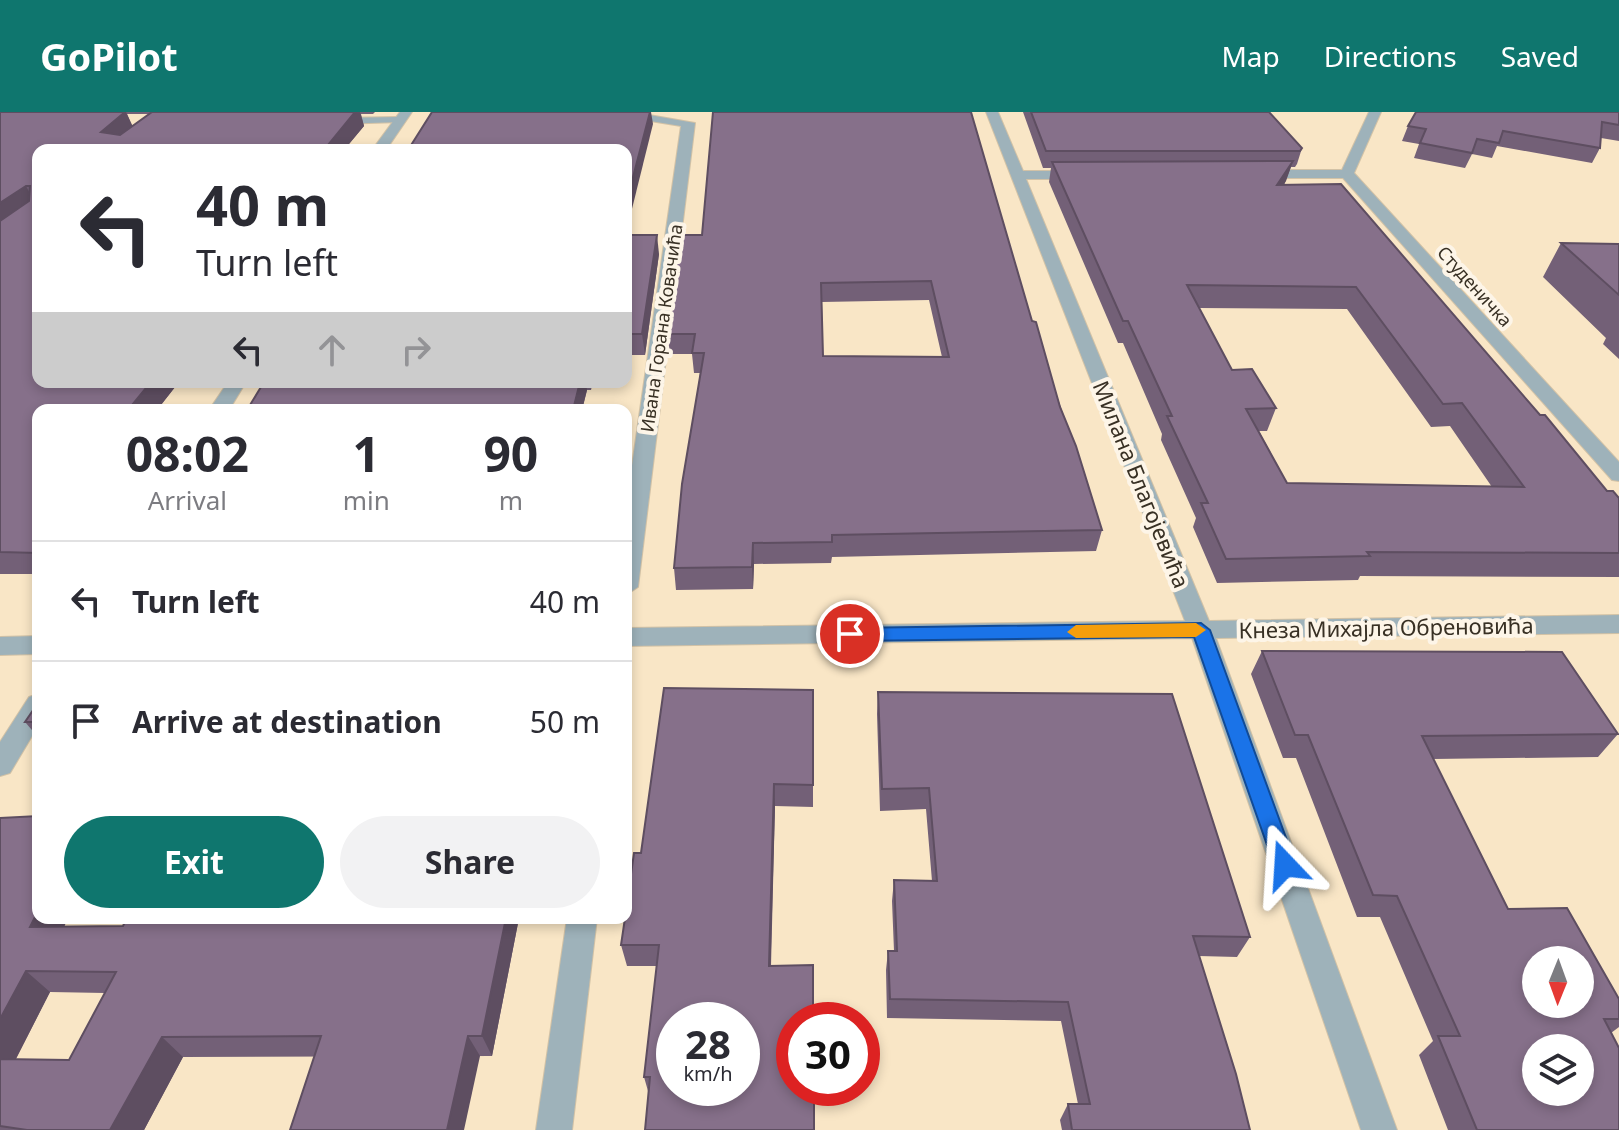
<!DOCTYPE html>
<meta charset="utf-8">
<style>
body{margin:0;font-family:"Noto Sans",sans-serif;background:#f2f2f3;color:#2b2b33;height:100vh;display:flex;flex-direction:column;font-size:30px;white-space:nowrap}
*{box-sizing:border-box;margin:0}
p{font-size:26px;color:#7c7c81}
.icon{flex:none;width:44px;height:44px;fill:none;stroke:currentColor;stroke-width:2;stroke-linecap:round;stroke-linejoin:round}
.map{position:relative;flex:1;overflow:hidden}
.details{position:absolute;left:32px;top:292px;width:600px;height:520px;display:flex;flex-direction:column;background:#fff;border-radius:16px;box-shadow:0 4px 12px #0003}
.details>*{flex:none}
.guide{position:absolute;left:32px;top:32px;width:600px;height:244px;border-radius:16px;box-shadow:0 4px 12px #0003;background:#fff;color:#2b2b33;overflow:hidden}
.needle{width:52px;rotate:181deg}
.tools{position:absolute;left:1522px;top:834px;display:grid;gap:16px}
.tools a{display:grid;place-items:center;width:72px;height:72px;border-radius:50%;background:#fff;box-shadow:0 4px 12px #0003;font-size:40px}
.speed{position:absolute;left:656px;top:890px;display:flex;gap:16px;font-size:40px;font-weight:700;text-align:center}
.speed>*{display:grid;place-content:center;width:104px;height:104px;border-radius:50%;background:#fff;box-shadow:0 4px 12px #0003;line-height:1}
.speed small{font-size:20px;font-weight:400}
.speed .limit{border:12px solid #d22;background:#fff;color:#111}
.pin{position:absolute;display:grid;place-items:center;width:68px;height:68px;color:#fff;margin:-34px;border:4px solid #fff;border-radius:50%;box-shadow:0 2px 8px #0007}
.me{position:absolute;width:88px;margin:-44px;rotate:340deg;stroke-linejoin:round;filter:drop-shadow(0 0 6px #0008)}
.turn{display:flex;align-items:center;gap:28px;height:168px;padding:0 32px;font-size:36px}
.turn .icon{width:104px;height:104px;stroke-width:2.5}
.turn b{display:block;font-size:56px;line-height:68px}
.lanes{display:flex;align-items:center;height:76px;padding:0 32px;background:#0003;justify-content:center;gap:40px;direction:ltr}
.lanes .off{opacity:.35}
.eta{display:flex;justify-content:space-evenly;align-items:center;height:136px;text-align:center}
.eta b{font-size:48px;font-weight:700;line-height:56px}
.button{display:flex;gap:16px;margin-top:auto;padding:16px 32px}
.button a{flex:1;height:92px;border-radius:48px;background:#0f766e;color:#fff;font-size:32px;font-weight:700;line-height:92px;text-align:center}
.button a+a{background:#f2f2f3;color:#2b2b33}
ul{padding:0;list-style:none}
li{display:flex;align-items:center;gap:24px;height:120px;padding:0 32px;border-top:2px solid #e1e1e2}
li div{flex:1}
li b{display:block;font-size:30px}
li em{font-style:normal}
header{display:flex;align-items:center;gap:48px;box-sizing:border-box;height:112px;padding:0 40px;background:#0f766e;color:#fff}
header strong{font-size:38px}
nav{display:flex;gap:44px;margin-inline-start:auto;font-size:28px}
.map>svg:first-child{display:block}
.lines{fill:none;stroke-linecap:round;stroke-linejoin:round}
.service-casing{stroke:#d2c2a6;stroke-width:2}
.minor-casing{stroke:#d2c2a6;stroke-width:2}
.service{fill:#9eb2ba;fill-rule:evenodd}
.minor{fill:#9eb2ba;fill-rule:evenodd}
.wall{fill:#736077;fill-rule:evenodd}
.shaded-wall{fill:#5e4e61}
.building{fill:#86708a;stroke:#5e4e61;stroke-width:2;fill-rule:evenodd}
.route{fill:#1a73e8;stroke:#114b97;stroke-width:2}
.slow{fill:#f59e0b}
.labels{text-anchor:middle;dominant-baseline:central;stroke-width:8;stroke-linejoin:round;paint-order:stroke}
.far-street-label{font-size:18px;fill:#383024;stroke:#fdf5e8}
.street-label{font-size:22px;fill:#383024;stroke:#fdf5e8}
</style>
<header>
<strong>GoPilot</strong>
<nav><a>Map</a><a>Directions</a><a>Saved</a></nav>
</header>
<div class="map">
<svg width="1619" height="1018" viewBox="0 0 1619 1018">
<rect width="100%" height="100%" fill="#f9e6c6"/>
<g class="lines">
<g class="service-casing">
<polygon id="service" points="397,5 401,6 401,10 336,12 331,9 336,6"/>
</g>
<g class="minor-casing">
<g id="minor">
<polygon points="400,0 412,0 386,38 372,38"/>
<polygon points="632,0 695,11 638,475 626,483 626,395 681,14 632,6"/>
<polygon points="986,0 998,0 1023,59 1083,59 1090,63 1083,67 1026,67 1209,509 1619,503 1619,521 1216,526 1397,1018 1361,1018 1192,526 626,534 626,516 1185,509"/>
<polygon points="1369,0 1381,0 1354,61 1619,350 1619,369 1612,368 1343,66 1256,66 1249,62 1256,58 1342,58"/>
<polygon points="228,270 246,270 229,298 209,298"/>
<polygon points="38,524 38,542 0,543 0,525"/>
<polygon points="38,582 38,614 10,661 0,664 0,630 29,585"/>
<polygon points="567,806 597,806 572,1018 536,1018"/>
</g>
</g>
<use href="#service" class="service"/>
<use href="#minor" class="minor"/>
</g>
<g class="wall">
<path d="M0,0H375L373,2H361L364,14L344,38H38V270H179L157,298H38V462H0ZM127,2H149L132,14Z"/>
<path d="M713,0L1032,209L1102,418L1096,439L832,445L831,451L754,452L753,477L676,478L674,456L700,261H694L692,242H670L667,222L702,123ZM929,188L942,245L823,244L822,190Z"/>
<path d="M1023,0H1269L1302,36L1297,52L1295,55H1291L1284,73L1540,303L1607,379L1619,386V465L1360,464L1358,468L1217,471L1193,415L1196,406L1161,328L1162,322L1123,231H1118L1049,70L1051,56H1043ZM1199,196L1347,197L1431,315L1450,314L1492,375L1287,371L1259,319H1267L1276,296L1232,258Z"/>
<polygon points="1619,0 1619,29 1601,26 1600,36 1592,51 1497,34 1492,46 1472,42 1465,56 1414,46 1419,32 1402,29 1408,14"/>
<polygon points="626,123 659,142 645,243 626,243"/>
<polygon points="1561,131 1619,132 1619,247 1603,232 1606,226 1543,165"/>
<polygon points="264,270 593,270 591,278 587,278 582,298 247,298"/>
<polygon points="1262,539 1618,622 1598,645 1433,647 1508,797 1619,887 1619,915 1611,921 1619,1018 1448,1018 1419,943 1433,929 1380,805 1357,805 1296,646 1283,646 1251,562"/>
<polygon points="813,578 813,695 775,694 771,854 648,979 644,965 657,854 627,854 621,833 641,741"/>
<polygon points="878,580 1250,825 1237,845 1199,844 1250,1018 1062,1018 1060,1008 1068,992 1078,992 1061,909 887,906 886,858 888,839 894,839 892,789 894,768 932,769 926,697 880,699 877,602"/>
<polygon points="38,591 38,625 25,610"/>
<path d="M0,706L68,806L64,815L519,806L492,944L183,945L144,1018H0ZM50,880L105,881L69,948L16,947Z"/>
</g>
<g class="shaded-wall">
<polygon points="125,0 126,0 134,17 109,38 101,20"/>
<polygon points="355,0 360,0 364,14 344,38 324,38"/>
<polygon points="650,0 651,0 653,12 626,121 626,92"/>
<polygon points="1293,49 1286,69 1271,94 1277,73"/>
<polygon points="26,74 36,93 0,117 0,91"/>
<polygon points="657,123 659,142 645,243 642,222"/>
<polygon points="151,270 179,270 157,298 128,298"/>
<polygon points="580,270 586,270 587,278 582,298 573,298"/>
<polygon points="753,431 754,452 753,477 752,455"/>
<polygon points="774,672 775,694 770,874 769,854"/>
<polygon points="38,799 38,806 68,806 54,837 30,815"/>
<polygon points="506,806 519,806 492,944 482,924"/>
<polygon points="26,859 50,880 6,966 0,962 0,907"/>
<polygon points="468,924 480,944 464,1018 447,1018"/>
<polygon points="162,925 183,945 144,1018 110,1018"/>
</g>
<g class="building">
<polygon points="0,0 125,0 101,20 120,23 152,0 355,0 324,38 38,38 38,270 151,270 128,298 38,298 38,441 0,440 0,109 29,89 30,74 26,74 0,91"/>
<polygon points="432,0 650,0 626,92 626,38 408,38"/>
<path d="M713,0H971L1032,209L1036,210L1060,295L1076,334L1102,418L832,423V430L753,431L752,455L674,456L682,372L704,241H692L695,222H667L680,123H702ZM931,169L949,245L823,244L821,171Z"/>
<polygon points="1031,0 1269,0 1302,36 1300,39 1046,39"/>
<polygon points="1416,0 1619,0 1619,13 1602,10 1600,36 1503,19 1499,31 1477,27 1472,41 1420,31 1426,17 1408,14"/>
<path d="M1293,49L1277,73L1341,72L1540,303H1545L1607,379H1613L1619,386V441L1367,440L1370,444L1226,447L1201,391H1208L1167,304H1172L1128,209H1123L1052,50ZM1187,173L1356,175L1443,292L1462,291L1524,375L1287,371L1246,297L1276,296L1252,257L1232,258Z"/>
<polygon points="626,123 657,123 642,222 626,222"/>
<polygon points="1561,131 1619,132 1619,183"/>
<polygon points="264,270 580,270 573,298 247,298"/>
<path d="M1262,539L1562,540L1618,622L1422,624L1508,797L1567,796L1619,887V907H1604L1619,936V1018H1477L1438,924H1460L1397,784L1373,783L1308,623H1295ZM1536,848H1580V892H1536ZM1536,936H1580V980H1536Z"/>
<path d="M664,576L813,578V673L774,672L769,854L813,853V908H794V976H814V1018H645L650,965H644L659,833H621L625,806H626V797L634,741H641ZM674,908H742V976H674Z"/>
<polygon points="878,580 1172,582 1250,825 1193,824 1236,962 1250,1018 1072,1018 1068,992 1090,992 1068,890 890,887 888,839 897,839 894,768 937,769 929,676 882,677"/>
<polygon points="38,591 38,610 25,610"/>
<polygon points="38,704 38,799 30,815 123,814 127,806 506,806 482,924 468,924 447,1018 290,1018 321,924 162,925 110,1018 27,1018 0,1014 0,947 69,948 116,860 26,859 0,907 0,706"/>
</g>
<polygon class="route" points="1201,511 1210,518 1296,753 1293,760 1285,763 1277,760 1274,753 1194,525 850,529 840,522 850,516"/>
<polygon class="slow" points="1196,511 1206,518 1196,525 1076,526 1067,520 1076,513"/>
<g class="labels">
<g class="far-street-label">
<text transform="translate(1475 174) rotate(48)">Студеничка</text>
<text transform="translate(661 216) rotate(-82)">Ивана Горана Ковачића</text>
</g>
<g class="street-label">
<text transform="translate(1142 372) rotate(68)">Милана Благојевића</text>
<text transform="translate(1386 515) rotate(-1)">Кнеза Михајла Обреновића</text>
</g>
</g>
</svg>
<div class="tools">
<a><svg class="needle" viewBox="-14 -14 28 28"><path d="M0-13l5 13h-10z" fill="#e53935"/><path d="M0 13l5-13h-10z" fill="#7c7c81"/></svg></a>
<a><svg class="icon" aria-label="layers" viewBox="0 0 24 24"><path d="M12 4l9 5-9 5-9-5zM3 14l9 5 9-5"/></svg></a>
</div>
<div class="speed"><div>28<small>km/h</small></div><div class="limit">30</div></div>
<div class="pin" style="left:850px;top:522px;background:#d93025"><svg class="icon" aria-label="arrive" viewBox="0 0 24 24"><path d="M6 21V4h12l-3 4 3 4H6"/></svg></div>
<svg class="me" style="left:1285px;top:753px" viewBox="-20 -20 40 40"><path d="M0-17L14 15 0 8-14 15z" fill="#1a73e8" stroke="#fff" stroke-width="4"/></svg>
<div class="guide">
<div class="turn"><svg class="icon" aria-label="left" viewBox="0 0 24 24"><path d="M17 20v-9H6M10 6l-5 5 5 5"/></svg><div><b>40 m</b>Turn left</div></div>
<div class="lanes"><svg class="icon" aria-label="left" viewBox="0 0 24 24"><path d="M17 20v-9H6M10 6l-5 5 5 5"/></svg><svg class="icon off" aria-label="ahead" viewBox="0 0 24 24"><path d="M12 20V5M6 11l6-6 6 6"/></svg><svg class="icon off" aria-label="right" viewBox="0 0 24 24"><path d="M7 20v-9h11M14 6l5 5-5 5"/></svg></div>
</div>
<section class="details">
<div class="eta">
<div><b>08:02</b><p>Arrival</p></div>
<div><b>1</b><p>min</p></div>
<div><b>90</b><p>m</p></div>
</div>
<ul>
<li><svg class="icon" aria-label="left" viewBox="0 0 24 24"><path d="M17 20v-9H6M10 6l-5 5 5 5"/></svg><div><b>Turn left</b></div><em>40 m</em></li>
<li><svg class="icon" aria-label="arrive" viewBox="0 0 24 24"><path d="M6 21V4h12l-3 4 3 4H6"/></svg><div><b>Arrive at destination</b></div><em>50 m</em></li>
</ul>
<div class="button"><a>Exit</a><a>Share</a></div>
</section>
</div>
